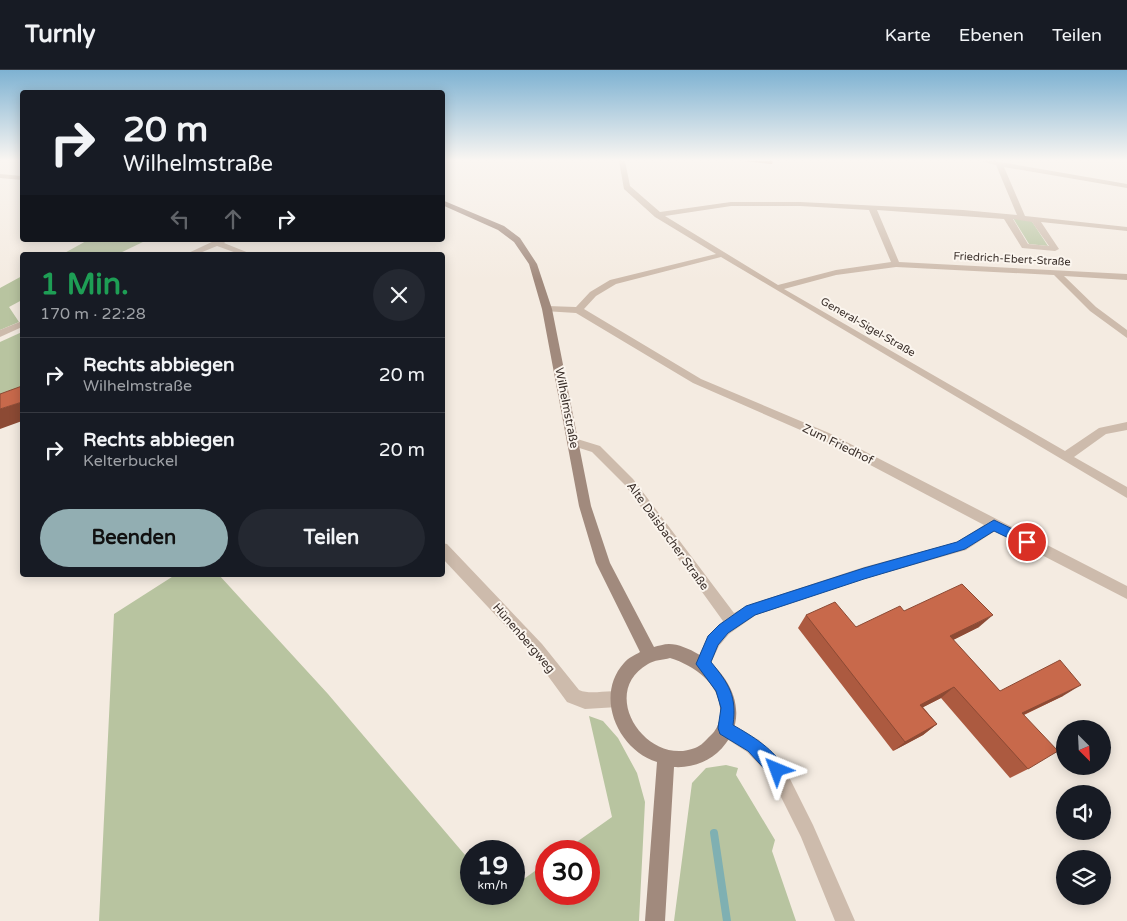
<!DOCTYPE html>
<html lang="de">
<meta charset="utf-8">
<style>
body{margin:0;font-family:"Varela Round",sans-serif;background:#242831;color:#f1f3f6;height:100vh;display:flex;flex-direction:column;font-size:19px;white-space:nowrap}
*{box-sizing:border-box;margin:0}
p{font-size:16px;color:#9ea1a6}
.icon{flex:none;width:28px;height:28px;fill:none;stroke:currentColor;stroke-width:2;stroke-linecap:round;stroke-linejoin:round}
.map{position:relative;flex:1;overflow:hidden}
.panel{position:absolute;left:20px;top:182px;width:425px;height:325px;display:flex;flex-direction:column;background:#171b24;border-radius:5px;box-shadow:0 2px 12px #0003}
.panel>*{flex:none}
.top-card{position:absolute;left:20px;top:20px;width:425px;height:152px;border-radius:5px;box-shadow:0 2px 12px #0003;background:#171b24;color:#f1f3f6;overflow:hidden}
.needle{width:32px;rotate:156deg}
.buttons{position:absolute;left:1056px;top:650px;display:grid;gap:10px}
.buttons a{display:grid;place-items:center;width:55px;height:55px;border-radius:50%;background:#171b24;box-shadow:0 2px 12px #0003;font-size:25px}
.speed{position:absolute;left:460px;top:770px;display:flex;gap:10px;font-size:25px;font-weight:700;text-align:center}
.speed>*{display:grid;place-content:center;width:65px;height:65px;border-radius:50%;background:#171b24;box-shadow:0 2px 12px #0003;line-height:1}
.speed small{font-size:12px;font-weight:400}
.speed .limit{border:8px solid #d22;background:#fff;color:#111}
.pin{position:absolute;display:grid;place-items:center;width:42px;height:42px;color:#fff;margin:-21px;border:2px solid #fff;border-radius:50%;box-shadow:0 1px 5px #0007}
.me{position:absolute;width:55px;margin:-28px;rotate:316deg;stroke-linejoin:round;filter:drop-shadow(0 0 4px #0008)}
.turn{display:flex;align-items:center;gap:18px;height:105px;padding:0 20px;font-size:22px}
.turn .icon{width:65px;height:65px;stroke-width:2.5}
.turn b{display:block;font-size:35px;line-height:42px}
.lanes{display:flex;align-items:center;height:48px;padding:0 20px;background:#0003;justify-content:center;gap:25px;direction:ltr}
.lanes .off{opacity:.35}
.round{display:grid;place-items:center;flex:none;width:52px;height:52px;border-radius:26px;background:#242831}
.overview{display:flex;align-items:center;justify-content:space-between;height:85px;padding:0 20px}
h1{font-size:30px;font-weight:700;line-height:38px;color:#1e9e55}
.button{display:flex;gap:10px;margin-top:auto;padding:10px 20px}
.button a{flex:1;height:58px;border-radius:30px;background:#92aeb2;color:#111;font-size:20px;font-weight:700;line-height:58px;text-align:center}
.button a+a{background:#242831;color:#f1f3f6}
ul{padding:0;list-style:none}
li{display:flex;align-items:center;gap:15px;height:75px;padding:0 20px;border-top:1px solid #363941}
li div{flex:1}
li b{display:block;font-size:19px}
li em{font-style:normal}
header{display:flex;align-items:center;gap:30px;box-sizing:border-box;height:70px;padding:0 25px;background:#171b24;border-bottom:1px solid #363941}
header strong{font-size:24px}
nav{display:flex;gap:28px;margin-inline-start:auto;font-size:18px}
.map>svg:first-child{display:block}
.green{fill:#b8c4a0}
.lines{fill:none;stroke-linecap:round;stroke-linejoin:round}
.stream{stroke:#7fb0b2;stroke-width:8}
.street{fill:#cdbbac;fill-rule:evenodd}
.secondary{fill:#a18a7d;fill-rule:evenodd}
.wall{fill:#ac5a40}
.shaded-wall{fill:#8c4a34}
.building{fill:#c8694b;stroke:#8c4a34}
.route{fill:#1a73e8;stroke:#114b97}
.labels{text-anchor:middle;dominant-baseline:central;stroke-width:4;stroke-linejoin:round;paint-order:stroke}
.far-street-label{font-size:11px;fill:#3b302b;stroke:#fbf5ee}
.street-label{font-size:12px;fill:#3b302b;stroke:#fbf5ee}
</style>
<header>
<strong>Turnly</strong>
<nav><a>Karte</a><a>Ebenen</a><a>Teilen</a></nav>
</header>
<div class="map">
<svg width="1127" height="851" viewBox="0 0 1127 851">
<rect width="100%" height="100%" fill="#f4ebe1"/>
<g class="green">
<polygon points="1013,148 1031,150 1048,176 1029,174"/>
<polygon points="88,170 147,170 116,185 61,185"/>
<polygon points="22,206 22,230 9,237 19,252 0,260 0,218"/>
<polygon points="22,262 22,323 0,331 0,272"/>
<polygon points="175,505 219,505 328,624 471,792 471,824 498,824 500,826 514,824 514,816 546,793 546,824 589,824 589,781 564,781 612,747 589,646 603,651 618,668 637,703 645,732 639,851 99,851 114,544"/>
<polygon points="726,695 738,698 736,705 775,770 772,781 796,851 674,851 692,713 706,698"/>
</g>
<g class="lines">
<polyline class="stream" points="714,763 727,851"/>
<g class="street">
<path d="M619,91H625L630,116L660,142L731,132H800L963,140L1017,145L996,95L980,91H995L1127,114V118L1004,97L1025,146L1127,157V161L1041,152L1059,179L1055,181L1022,178L1004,149L877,140L899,192L1127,204V210L1064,206L1096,237L1127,260V268L1090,241L1054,205L896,197L836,205L784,219L1065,381L1099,358L1127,352V360L1106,364L1074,387L1127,417V428L721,187L616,214L596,226L584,239L701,309L829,363L1127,516V529L995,461L966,480L864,509L756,545L729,564L719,576L708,599L703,601L698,599L695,594L708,566L723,551L625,415L592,382L570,375L568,372L570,369L574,368L600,376L633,409L734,543L751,534L864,497L957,472L984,455L821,369L693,313L576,243L544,241V237L547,236L576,237L590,222L610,210L716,184L655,147L624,119ZM731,136H800L869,140L891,192L836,200L778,215L665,146ZM1013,149L1032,152L1049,176L1028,174Z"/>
<polygon points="0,104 22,106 22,110 0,108"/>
<polygon points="216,170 227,170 224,173 254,185 242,185 217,176 195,185 184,185"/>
<polygon points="22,251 22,257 0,267 0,260"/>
<path d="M442,473L447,474L542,574L579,620C593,626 609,618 624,623L626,629L624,635L618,637L585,639L567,632L532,584L442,488Z"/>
<polygon points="725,650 759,670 783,695 813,755 855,851 835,851 801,767 771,707 747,682 719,664 717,658 719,652"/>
</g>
<path class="secondary" d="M442,130L504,156L520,168L537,194L552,239L591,436L610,493L654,577C658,576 664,574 669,574C678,574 690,579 698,584C734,605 753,651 717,683C705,693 690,698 674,697L665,851H645L657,692C618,680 594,626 624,593C628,588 635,585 640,582L596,493L579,436L542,239L529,194L514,172L498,160L442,135ZM670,588C696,596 723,616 720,646C719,654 716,661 710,666C706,670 701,676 695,678C647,697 597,623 648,594C654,590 663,590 670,588Z"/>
</g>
<g class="wall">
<polygon points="744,91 773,91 772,94"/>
<polygon points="904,541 979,557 953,570 1000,621 1063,626 1024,645 1028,699 1010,708 941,628 923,637 937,654 923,665 893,681 798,558 806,545 856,557"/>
</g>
<g class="shaded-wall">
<polygon points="442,92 445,109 442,109"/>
<polygon points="22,332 22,351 0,359 0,339"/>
<polygon points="993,545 979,557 937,578 950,566"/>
<polygon points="1081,615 1063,626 1006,653 1022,643"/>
<polygon points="954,617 941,628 908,645 920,635"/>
<polygon points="937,654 923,665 893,681 905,672"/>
</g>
<g class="building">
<polygon points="22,316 22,332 0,339 0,324"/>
<polygon points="962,514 993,545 950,566 1000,621 1060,590 1081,615 1022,643 1058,681 1028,699 954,617 920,635 937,654 905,672 806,545 835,532 856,557 900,536 904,541"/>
</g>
<linearGradient id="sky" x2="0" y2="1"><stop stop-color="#7eb2d2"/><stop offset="0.43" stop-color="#faf6f2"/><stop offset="1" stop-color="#faf6f2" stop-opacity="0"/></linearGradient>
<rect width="1127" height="210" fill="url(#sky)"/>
<path class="route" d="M994,450L1031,468L1033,472L1031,475H1023L994,461L965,479L864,509L755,545L728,563L718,575L711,592C729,614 737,626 733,655C752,666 776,680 785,700L782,706L777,708L771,706L748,681L720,664L718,658L721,638L716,621L696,594L708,566L719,555L746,536L864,498L957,472Z"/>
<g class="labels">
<g class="far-street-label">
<text transform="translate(1012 189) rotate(3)">Friedrich-Ebert-Straße</text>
<text transform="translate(868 257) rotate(30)">General-Sigel-Straße</text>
</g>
<g class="street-label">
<text transform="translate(567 338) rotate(79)">Wilhelmstraße</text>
<text transform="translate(838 374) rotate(26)">Zum Friedhof</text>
<text transform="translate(668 466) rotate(54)">Alte Daisbacher Straße</text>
<text transform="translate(524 568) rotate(49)">Hünenbergweg</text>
</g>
</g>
</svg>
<div class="buttons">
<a><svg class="needle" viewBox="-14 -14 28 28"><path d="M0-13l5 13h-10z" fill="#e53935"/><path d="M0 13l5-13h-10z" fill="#9ea1a6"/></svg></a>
<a><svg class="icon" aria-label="sound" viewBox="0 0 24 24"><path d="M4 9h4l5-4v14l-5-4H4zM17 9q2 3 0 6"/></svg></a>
<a><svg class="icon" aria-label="layers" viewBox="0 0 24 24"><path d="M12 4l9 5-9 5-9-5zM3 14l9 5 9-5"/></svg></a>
</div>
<div class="speed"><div>19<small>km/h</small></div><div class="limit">30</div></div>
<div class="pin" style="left:1027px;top:472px;background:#d93025"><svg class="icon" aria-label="arrive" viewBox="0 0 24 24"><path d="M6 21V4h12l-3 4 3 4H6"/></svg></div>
<svg class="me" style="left:777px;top:700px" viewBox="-20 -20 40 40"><path d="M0-17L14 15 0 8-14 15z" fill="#1a73e8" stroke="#fff" stroke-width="4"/></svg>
<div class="top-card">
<div class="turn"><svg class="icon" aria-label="right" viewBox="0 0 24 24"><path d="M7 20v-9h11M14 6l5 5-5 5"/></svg><div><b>20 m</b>Wilhelmstraße</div></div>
<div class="lanes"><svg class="icon off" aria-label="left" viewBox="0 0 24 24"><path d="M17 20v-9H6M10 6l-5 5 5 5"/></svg><svg class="icon off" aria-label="ahead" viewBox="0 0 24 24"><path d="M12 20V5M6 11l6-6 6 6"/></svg><svg class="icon" aria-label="right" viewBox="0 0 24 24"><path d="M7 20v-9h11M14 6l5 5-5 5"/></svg></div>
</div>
<section class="panel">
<div class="overview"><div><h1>1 Min.</h1><p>170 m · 22:28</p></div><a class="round"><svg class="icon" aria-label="close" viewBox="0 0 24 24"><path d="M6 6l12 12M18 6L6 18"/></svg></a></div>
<ul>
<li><svg class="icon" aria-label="right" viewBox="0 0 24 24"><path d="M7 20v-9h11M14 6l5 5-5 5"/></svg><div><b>Rechts abbiegen</b><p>Wilhelmstraße</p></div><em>20 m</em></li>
<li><svg class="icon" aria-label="right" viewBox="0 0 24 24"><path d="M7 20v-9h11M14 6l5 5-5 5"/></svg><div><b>Rechts abbiegen</b><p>Kelterbuckel</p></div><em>20 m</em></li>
</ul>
<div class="button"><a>Beenden</a><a>Teilen</a></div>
</section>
</div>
